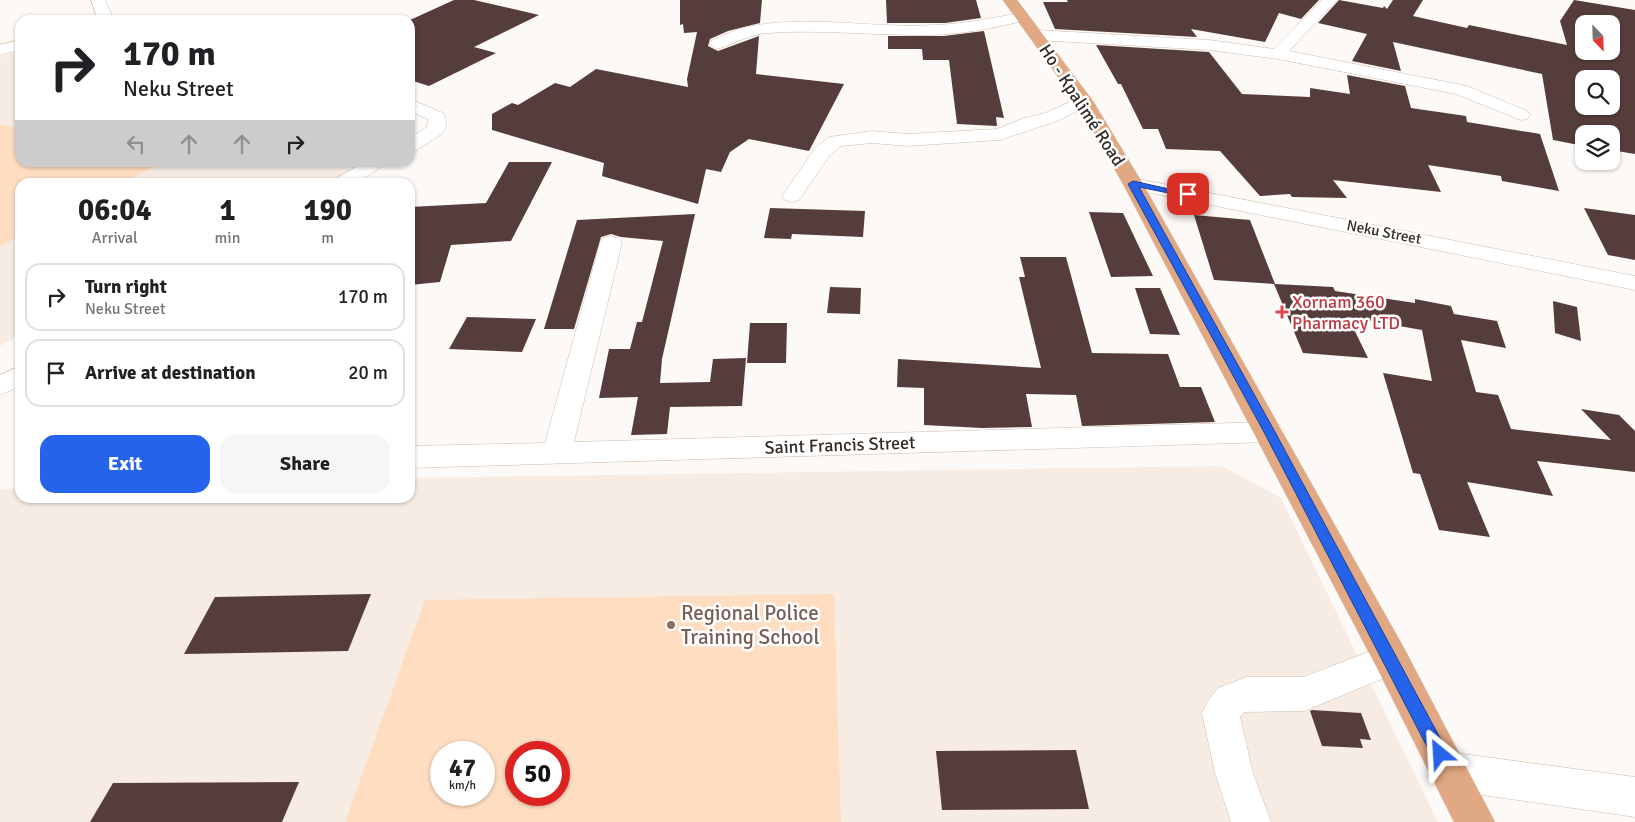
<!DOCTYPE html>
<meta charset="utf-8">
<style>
body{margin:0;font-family:Signika,sans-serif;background:#f6f6f6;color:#202124;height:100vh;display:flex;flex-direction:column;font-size:19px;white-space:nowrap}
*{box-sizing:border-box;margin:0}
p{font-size:16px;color:#757577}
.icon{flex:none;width:28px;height:28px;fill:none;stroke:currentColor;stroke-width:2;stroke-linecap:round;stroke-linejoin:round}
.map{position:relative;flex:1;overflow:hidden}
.details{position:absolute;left:15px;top:178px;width:400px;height:325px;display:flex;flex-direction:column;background:#fff;border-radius:15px;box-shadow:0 1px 4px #0004}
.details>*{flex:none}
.banner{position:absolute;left:15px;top:15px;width:400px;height:152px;border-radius:15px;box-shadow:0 1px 4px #0004;background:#fff;color:#202124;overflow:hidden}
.needle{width:32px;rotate:157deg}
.buttons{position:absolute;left:1575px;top:15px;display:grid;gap:10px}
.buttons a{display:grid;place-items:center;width:45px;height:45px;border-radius:10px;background:#fff;box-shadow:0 1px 4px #0004;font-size:25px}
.speed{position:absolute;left:430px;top:741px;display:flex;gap:10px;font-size:25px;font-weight:700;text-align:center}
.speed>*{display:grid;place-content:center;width:65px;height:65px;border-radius:50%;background:#fff;box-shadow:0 1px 4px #0004;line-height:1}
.speed small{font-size:12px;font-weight:400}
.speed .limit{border:8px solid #d22;background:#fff;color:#111}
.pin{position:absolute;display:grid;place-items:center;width:42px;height:42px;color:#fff;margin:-21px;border-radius:10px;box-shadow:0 2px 8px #0006}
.me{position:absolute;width:55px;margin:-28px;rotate:333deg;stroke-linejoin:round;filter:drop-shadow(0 0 4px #0008)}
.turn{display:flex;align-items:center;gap:18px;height:105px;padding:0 25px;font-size:22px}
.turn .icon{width:65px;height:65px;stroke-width:2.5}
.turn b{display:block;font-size:35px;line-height:42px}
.lanes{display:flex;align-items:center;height:48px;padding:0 25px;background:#0003;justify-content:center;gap:25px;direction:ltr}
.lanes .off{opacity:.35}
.eta{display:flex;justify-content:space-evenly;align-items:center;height:85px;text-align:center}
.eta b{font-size:30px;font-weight:700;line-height:35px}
.cta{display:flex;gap:10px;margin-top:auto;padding:10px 25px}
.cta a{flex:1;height:58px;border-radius:15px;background:#2563eb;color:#fff;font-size:20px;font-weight:700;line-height:58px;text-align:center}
.cta a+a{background:#f6f6f6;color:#202124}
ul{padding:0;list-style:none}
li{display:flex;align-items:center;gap:15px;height:68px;margin:0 10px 8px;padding:0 15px;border:2px solid #e0e0e0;border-radius:15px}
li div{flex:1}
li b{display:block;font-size:19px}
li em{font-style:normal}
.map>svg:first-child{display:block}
.built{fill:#f7ece3;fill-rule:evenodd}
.green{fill:#feddc1;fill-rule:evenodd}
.building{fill:#553d3c;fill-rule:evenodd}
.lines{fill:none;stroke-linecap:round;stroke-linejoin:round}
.minor-casing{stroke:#d0bcab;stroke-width:1}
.major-casing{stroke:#d6d5d3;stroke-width:1}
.minor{fill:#fff;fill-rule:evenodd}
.major{fill:#e1a983;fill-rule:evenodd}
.route{fill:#2563eb;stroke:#184099}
.health-dot{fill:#e0444e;stroke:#fff;stroke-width:2}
.education-dot{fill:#8d6e63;stroke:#fff;stroke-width:2}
.labels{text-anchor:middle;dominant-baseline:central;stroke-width:5;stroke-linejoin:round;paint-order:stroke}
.far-street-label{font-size:15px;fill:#332b25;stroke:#fff}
.street-label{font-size:18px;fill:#332b25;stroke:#fff}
.health-label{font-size:18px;fill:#be3a42;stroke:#fff;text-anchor:start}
.near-education-label{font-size:21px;fill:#785e54;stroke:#fff;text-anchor:start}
</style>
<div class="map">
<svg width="1635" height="822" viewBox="0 0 1635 822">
<rect width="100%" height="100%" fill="#fdf9f6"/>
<g class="built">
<polygon points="20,51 20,162 366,163 331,182 20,182 20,335 0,346 0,57"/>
<path d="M1222,466L1281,498L1438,822H0V489L20,488V498H410V478ZM441,752H484V795H441ZM516,752H559V795H516Z"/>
</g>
<g class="green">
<polygon points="0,124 20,129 20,162 142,162 155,166 124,182 20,182 20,236 0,247"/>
<path d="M834,594L841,822H345L425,600ZM441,752H484V795H441ZM516,752H559V795H516Z"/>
</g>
<g class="building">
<polygon points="454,0 474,0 539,15 474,47 496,53 429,86 410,80 410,20"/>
<polygon points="680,0 762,0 760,23 728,31 710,39 708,46 718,51 759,36 756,74 844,84 809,151 749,139 730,152 721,172 706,169 698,204 602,176 604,163 492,130 492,114 512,103 518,105 555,83 570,87 596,69 688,87 687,79 697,32 684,33 683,24 680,25"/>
<polygon points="886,0 976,0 981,18 945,23 887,23"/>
<polygon points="1067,0 1319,0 1301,19 1279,13 1265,42 1191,29 1197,37 1055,29 1043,2 1068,2"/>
<path d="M1339,0L1383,8L1384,6L1387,9L1393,0H1423L1413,16L1467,28L1469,25L1567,45L1560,21L1574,0L1635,10V154L1611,150V134H1584V146L1553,140L1542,74L1393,42L1401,71L1352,61L1367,34L1318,23ZM1584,24H1611V51H1584ZM1584,79H1611V106H1584Z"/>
<polygon points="984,31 1004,118 996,117 997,126 957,124 949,60 923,60 922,49 888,49 888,36 944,36"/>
<polygon points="1096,45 1209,52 1242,94 1310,97 1310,88 1350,94 1347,75 1405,86 1411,108 1466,116 1467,122 1540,134 1559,191 1502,181 1501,176 1428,165 1441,192 1333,180 1347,198 1292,197 1290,194 1260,196 1220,151 1166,149 1158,129 1143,129 1121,84 1118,84"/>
<polygon points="509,162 552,162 511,241 451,245 440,282 410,285 410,207 486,203"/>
<polygon points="770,208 865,211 863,237 792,234 791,239 764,238"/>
<polygon points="1584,208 1635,215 1635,260 1608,255"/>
<polygon points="1089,212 1123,213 1153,276 1111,277"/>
<polygon points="695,214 662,359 660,383 710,382 713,359 746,358 742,406 670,407 667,434 631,435 638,397 599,398 609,349 630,349 637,322 642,322 663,241 621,237 611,234 601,237 574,329 544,329 577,220"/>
<polygon points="1194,215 1250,220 1275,284 1333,287 1335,291 1415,303 1415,299 1451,306 1454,314 1497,321 1506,348 1461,340 1476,392 1498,395 1511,429 1611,440 1581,409 1619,415 1635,431 1635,472 1537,461 1553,496 1467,482 1490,537 1439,530 1420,474 1413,473 1383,373 1432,381 1422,330 1348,317 1368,358 1303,353 1274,284 1214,280"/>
<polygon points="1020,257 1066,257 1092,353 1168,354 1180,387 1201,387 1215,422 1082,426 1076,395 1026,394 1032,427 982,428 924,425 924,388 897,387 898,359 1041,368 1019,277 1025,277"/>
<polygon points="830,287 861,288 860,314 827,313"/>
<polygon points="1135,288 1160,288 1180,335 1150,334"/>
<polygon points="1553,301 1577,307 1581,341 1555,333"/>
<polygon points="467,317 536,319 522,352 449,349"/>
<polygon points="750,323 787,323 786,363 747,363"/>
<polygon points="371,594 348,651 184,654 215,597"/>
<polygon points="1312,710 1361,713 1371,740 1360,739 1363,748 1322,746 1310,711"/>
<polygon points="1076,750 1089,809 942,810 936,751"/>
<polygon points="299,782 282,822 90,822 113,783"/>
</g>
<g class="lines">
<g class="minor-casing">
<g id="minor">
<polygon points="91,0 105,0 114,20 98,20"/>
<polygon points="1322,0 1337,0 1289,51 1467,86 1527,111 1530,115 1527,119 1521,120 1456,94 1278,59 1209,50 1037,40 1029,35 1037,30 1209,40 1274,49"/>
<path d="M1021,13L1026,14L1028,17L1026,20C996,28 963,34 932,35C877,36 822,29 768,33C749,34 735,44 717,49L709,44L711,41C723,36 735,29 747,27C807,14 873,29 934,25C963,24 992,18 1021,13Z"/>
<polygon points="20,40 20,50 0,55 0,45"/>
<polygon points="1084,96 1090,97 1093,101 1090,105 1057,121 1000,140 907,146 872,143 841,146 830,155 799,200 792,202 785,200 782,196 816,147 829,137 872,131 907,134 997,129 1024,118 1045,113"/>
<path d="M410,99L443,113C447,119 447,127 443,133L417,150L410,152V138L427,127L428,119L410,111Z"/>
<polygon points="365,162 389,162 358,182 334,182 337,178"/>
<polygon points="1133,178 1635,276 1635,290 1126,188 1123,184 1126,180"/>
<polygon points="611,236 619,238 622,243 574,442 1270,422 1280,425 1284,432 1280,439 1270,442 410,468 410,446 545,443 600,243 603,238"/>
<polygon points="20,366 20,386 0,395 0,375"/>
<polygon points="1391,643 1404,648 1409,659 1404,670 1304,711 1244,712 1240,717 1253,773 1271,822 1231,822 1215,773 1202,713 1208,701 1218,688 1247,677 1304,677"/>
<polygon points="1448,752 1635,777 1635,817 1448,790 1434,785 1429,771 1434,757"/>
</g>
</g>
<g class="major-casing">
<polygon id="major" points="1003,0 1017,0 1093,101 1143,184 1404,648 1495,822 1454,822 1378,670 1123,184 1076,102"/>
</g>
<use href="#minor" class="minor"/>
<use href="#major" class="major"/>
</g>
<polygon class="route" points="1133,181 1192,194 1188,197 1139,187 1275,432 1446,749 1448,754 1446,760 1440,762 1434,760 1264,432 1128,184"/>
<path class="health-dot" d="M1279.5 304.5h5v5h5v5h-5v5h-5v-5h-5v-5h5z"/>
<circle class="education-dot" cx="671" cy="625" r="5"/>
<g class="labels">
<g class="far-street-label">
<text transform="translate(1384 232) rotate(11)">Neku Street</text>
</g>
<g class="street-label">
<text transform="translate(1082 105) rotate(57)">Ho - Kpalimé Road</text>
<text transform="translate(840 445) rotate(-2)">Saint Francis Street</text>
</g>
<g class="health-label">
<text x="1292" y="302">Xornam 360<tspan x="1292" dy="21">Pharmacy LTD</tspan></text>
</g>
<g class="near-education-label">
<text x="681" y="613">Regional Police<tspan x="681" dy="24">Training School</tspan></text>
</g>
</g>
</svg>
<div class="buttons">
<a><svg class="needle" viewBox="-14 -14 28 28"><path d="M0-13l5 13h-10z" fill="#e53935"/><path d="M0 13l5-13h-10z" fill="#757577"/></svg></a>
<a><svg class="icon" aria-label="search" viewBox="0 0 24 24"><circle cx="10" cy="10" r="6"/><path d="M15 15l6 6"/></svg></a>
<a><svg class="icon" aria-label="layers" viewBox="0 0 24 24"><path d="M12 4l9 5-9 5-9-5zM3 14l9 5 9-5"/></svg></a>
</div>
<div class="speed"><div>47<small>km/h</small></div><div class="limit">50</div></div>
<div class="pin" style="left:1188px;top:194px;background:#d93025"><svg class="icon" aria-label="arrive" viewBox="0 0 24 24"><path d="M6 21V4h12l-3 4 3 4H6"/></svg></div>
<svg class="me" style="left:1440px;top:754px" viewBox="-20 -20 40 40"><path d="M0-17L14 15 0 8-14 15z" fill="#2563eb" stroke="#fff" stroke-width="4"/></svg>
<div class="banner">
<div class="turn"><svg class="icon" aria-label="right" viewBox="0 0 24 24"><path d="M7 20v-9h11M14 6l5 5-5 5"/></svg><div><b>170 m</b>Neku Street</div></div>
<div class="lanes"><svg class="icon off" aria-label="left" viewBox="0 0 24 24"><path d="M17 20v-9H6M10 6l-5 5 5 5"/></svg><svg class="icon off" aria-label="ahead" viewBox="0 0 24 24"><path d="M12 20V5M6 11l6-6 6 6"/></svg><svg class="icon off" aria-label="ahead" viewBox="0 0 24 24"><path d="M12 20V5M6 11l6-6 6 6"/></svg><svg class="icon" aria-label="right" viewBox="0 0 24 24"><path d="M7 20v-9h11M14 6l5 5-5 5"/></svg></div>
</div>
<section class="details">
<div class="eta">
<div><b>06:04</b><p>Arrival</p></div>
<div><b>1</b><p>min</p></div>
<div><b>190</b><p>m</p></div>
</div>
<ul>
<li><svg class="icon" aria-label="right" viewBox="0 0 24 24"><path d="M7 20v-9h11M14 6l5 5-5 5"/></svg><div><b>Turn right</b><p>Neku Street</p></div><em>170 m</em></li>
<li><svg class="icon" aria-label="arrive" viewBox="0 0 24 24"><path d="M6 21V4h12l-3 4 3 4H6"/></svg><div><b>Arrive at destination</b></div><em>20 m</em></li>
</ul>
<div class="cta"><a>Exit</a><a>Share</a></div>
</section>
</div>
